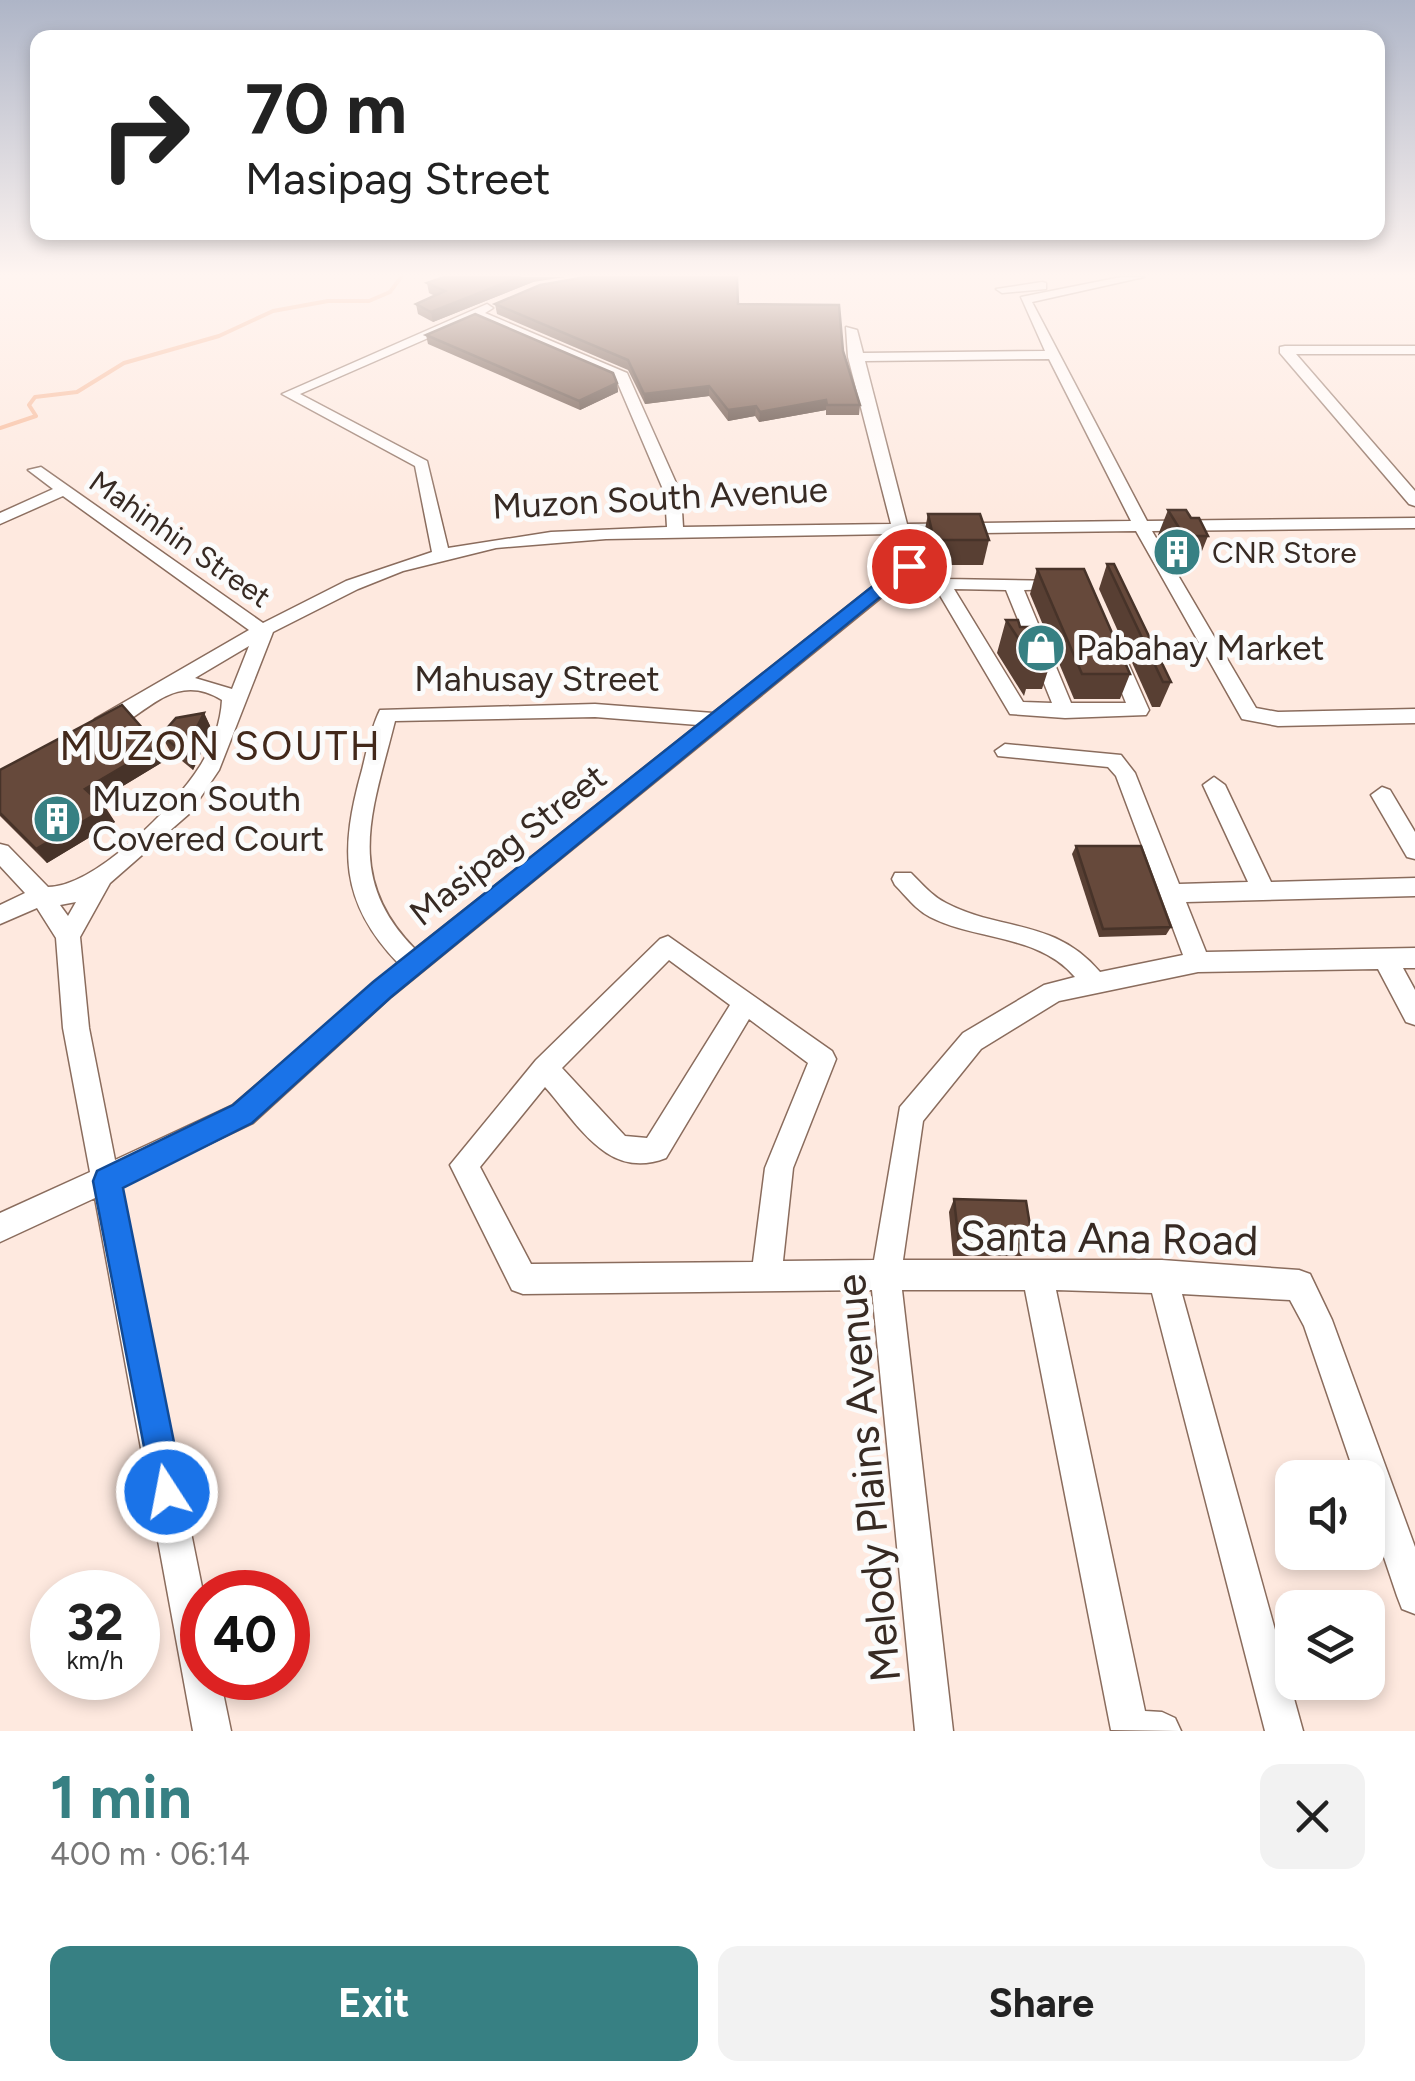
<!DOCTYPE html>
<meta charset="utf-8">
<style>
body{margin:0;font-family:Figtree,sans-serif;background:#f2f2f2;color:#222;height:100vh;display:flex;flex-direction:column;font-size:38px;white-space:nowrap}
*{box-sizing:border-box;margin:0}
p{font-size:32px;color:#767676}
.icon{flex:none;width:55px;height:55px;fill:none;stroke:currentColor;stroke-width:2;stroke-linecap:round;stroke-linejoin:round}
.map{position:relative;height:1731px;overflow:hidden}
.panel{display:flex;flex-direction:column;background:#fff;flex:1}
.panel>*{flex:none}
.guide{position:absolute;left:30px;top:30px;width:1355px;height:210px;border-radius:20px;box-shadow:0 5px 15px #0003;background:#fff;color:#222;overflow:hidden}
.fabs{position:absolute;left:1275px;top:1460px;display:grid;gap:20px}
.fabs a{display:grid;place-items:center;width:110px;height:110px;border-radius:20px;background:#fff;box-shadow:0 5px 15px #0003;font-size:50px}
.speed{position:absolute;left:30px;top:1570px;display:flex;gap:20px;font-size:50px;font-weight:700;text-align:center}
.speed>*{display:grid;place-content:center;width:130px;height:130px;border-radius:50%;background:#fff;box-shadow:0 5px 15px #0003;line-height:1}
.speed small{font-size:25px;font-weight:400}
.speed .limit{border:15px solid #d22;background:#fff;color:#111}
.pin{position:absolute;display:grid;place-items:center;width:85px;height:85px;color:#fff;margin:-42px;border:5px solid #fff;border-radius:50%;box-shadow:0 2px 10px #0007}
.me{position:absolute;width:110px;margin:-55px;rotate:349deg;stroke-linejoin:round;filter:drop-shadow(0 0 8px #0008)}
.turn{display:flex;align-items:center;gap:35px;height:210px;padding:0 50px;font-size:45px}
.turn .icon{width:130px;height:130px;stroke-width:2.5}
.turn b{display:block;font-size:70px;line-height:85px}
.round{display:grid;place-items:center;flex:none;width:105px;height:105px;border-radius:20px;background:#f2f2f2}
.overview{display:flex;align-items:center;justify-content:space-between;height:170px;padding:0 50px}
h1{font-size:60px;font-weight:700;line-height:75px;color:#378083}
.cta{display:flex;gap:20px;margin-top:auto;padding:20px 50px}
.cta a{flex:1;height:115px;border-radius:20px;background:#378083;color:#fff;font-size:40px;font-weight:700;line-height:115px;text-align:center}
.cta a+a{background:#f2f2f2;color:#222}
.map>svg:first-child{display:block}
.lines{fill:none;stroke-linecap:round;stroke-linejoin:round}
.stream{stroke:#f7b795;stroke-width:4}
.minor-casing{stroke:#8a6c5d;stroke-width:3}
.minor{fill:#fff;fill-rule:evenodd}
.wall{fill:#583f33}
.shaded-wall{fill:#473329}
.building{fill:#66493b;stroke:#473329;stroke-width:2.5}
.route{fill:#1a73e8;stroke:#114b97;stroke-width:2.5}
.labels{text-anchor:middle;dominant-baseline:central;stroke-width:10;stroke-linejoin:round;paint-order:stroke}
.far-street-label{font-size:30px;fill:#372a23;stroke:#fbfbfb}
.far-poi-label{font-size:30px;fill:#372a23;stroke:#fbfbfb;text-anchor:start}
.street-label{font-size:35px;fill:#372a23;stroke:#fbfbfb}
.poi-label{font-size:35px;fill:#372a23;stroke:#fbfbfb;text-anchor:start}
.quarter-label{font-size:40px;letter-spacing:2.5px;fill:#42281a;stroke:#fbfbfb}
.near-street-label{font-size:42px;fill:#372a23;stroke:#fbfbfb}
</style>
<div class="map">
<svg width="1415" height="1731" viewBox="0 0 1415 1731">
<rect width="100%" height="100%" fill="#fee9df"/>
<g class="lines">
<polyline class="stream" points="0,428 36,416 29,405 35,397 77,392 124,363 219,336 273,311 328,301 369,301 390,292 401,277"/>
<g class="minor-casing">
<g id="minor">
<path d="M1121,277H1144L1032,302L1147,521L1415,518V528L1152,531L1256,708L1278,712L1415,709V723L1278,726L1242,719L1136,531L909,534L917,563L945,579L1066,581V589L1024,590L1071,703H1126L1107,656L1116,650L1125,656L1149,710L1146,715L1065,718L1010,714L935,587L910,574L391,997L253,1123L121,1186L203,1592L202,1678H220L231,1731H193L95,1198L0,1242V1213L90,1172L63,1028L56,938L37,908L0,924V905L25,893L0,866V844L8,846L48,887C95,887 175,806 200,766C212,747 221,722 222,700C164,664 135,738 95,729L92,724L95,719L249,630L63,496L0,524V513L53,489L28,470L41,467L263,623L346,581L432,552L415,466L282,394L487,304L493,308L485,313L627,373L681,494L683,527L891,524L848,357L846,327L857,330L863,353L1045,351L1021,297ZM474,318L616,379L665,494L667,527L551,532L448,548L427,461L300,394ZM1049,359L1131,521L907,524L865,361ZM893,534L900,565L713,713L595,704L380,710C371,728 367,750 362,770C340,848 339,902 398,963L233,1105L115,1160L89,1028L80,937L110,883L190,813L219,770L273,632L358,589L403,571L496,548L606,539ZM954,589L1006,590L1052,703L1023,702ZM249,646L232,689L195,678ZM595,717L698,725L415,949C343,877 373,809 395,721ZM76,902L68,916L60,905Z"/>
<polygon points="1042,282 1046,283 1046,289 1002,293 996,289"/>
<polygon points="1285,346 1415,346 1415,354 1296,354 1415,491 1415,506 1409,504 1280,353 1280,347"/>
<path d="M1005,744L1121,755L1135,773L1179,884L1248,882L1203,785L1214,777L1225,785L1271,882L1415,878V896L1186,902L1206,952L1415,948V968H1403L1415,990V1025L1406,1022L1378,969L1198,972L1059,1001L981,1049L923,1121L903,1260H1162L1299,1270L1310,1274L1332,1320L1415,1547V1614L1402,1609L1397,1596L1368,1510V1478H1356L1304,1326L1290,1300L1182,1294L1303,1731H1265L1152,1293L1056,1290L1145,1711L1162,1712L1175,1718L1181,1731L1111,1730L1025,1290H902L953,1731H915L872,1290L523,1294L512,1290L450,1165L536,1060L660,939L668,936L832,1051L836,1059L793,1168L783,1261L874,1260L900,1107L963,1033L1044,985L1075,977C1039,934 977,941 930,917C916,910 906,896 895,885L892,879L895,873H911C922,884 932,896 946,903C1002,932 1054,918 1100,972L1183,955L1116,776L1108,767L998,756L995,751ZM669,960L730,1005L647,1138L625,1136L562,1068ZM749,1019L808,1063L765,1168L753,1262L531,1264L480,1167L545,1087C579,1125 608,1181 666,1158Z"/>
<polygon points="1382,787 1390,790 1415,832 1415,859 1407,857 1371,795"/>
</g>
</g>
<use href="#minor" class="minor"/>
</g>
<g class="wall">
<polygon points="533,282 433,322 418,314 416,304 435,296 429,293 427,283"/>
<polygon points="495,304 738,304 843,351 860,405 859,415 826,415 826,410 759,422 755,416 728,421 709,396 645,404 628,370 497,314"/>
<polygon points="426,335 617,383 618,392 580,410 428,344"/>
<polygon points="1168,510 1191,518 1208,536 1198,561 1174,561 1158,535"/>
<polygon points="928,514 989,540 983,565 929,565 923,539"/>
<polygon points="1107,564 1171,682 1160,707 1152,707 1099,589"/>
<polygon points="1037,569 1130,674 1120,699 1074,699 1030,594"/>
<polygon points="1006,620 1020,627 1053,655 1042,689 1026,689 1024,696 997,653"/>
<polygon points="204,713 212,730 193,770 170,751 161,735"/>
<polygon points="166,760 98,801 115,822 47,863 0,816 0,770"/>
<polygon points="1076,846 1171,927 1166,935 1099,937 1072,854"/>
<polygon points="954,1199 1033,1244 1025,1256 953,1256 949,1212"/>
</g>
<g class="shaded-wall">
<polygon points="520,277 565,277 533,282 433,322 431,312"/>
<polygon points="617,383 618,392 580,410 579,401"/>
<polygon points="709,386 709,396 645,404 644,394"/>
<polygon points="826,400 826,410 759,422 760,412"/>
<polygon points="756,406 755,416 728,421 728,410"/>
<polygon points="204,713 212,730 193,770 184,753"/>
<polygon points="158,746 166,760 95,803 85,789"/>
<polygon points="106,808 115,822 47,863 36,849"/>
</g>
<g class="building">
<polygon points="444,277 520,277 431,312 416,304 445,291 427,283"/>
<polygon points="586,277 737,277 738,304 839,305 843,351 860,405 827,405 826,400 760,412 756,406 728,410 709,386 644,394 628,360 495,304 540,285"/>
<polygon points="475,314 613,373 617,383 579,401 426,335"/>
<polygon points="1168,510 1186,510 1191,518 1199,518 1208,536 1184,536"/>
<polygon points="928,514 980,514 989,540 934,540"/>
<polygon points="1107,564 1114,564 1171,682 1163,682"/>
<polygon points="1037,569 1084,569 1130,674 1082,674"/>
<polygon points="1006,620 1018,620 1020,627 1041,627 1053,655 1032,655 1034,662"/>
<polygon points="122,705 158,746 85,789 106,808 36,849 0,813 0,770"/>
<polygon points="204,713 184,753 161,735 176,718"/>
<polygon points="1076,846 1141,846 1171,927 1103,929"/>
<polygon points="954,1199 1026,1201 1033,1244 959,1244"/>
</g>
<linearGradient id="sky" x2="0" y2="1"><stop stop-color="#aeb5c7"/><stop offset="0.53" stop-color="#fff5f1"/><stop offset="1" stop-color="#fff5f1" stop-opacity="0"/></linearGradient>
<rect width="1415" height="519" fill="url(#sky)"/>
<polygon class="route" points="903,562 918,566 391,997 252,1123 123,1188 184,1492 179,1504 167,1509 155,1504 93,1181 97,1171 233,1105 373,982"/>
<defs>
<g id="building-disc" transform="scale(2.5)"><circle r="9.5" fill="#378083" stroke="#fbfbfb"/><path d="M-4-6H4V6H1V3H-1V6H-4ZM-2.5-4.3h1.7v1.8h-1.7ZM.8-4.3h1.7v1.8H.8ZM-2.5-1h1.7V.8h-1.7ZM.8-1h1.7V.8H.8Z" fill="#fff"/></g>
<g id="shop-disc" transform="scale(2.5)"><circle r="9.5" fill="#378083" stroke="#fbfbfb"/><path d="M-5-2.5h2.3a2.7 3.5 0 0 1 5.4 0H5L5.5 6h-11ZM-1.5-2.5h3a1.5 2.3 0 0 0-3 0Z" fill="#fff"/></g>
</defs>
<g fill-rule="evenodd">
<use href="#building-disc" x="1177" y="552"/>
<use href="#shop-disc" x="1041" y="648"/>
<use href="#building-disc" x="57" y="819"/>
</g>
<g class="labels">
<g class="far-street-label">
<text transform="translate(180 539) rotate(35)">Mahinhin Street</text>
</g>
<g class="far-poi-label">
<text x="1212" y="552">CNR Store</text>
</g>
<g class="street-label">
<text transform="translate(660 498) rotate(-3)">Muzon South Avenue</text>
<text x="537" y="679">Mahusay Street</text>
<text transform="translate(508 845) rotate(-38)">Masipag Street</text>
</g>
<g class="poi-label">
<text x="1076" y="648">Pabahay Market</text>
<text x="92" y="799">Muzon South<tspan x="92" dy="40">Covered Court</tspan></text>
</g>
<g class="quarter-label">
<text x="221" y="746">MUZON SOUTH</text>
</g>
<g class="near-street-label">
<text transform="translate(1109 1238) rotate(1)">Santa Ana Road</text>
<text transform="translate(868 1478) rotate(-95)">Melody Plains Avenue</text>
</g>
</g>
</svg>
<div class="fabs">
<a><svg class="icon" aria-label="sound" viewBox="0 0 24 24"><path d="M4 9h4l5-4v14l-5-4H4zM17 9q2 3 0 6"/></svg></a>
<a><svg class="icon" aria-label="layers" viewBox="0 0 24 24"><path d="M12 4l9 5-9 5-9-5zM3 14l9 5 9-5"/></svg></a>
</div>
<div class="speed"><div>32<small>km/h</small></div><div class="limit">40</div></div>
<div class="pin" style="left:909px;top:566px;background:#d93025"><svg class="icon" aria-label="arrive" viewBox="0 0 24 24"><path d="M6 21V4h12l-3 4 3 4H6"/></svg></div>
<svg class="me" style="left:167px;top:1492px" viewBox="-20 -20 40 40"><circle r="17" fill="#1a73e8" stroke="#fff" stroke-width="3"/><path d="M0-11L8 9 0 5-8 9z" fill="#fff"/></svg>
<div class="guide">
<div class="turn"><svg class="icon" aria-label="right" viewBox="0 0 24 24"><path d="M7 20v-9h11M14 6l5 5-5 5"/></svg><div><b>70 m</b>Masipag Street</div></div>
</div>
</div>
<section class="panel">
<div class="overview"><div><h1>1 min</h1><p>400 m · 06:14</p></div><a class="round"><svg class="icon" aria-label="close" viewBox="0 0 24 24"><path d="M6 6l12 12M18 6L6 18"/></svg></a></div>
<div class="cta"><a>Exit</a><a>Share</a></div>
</section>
